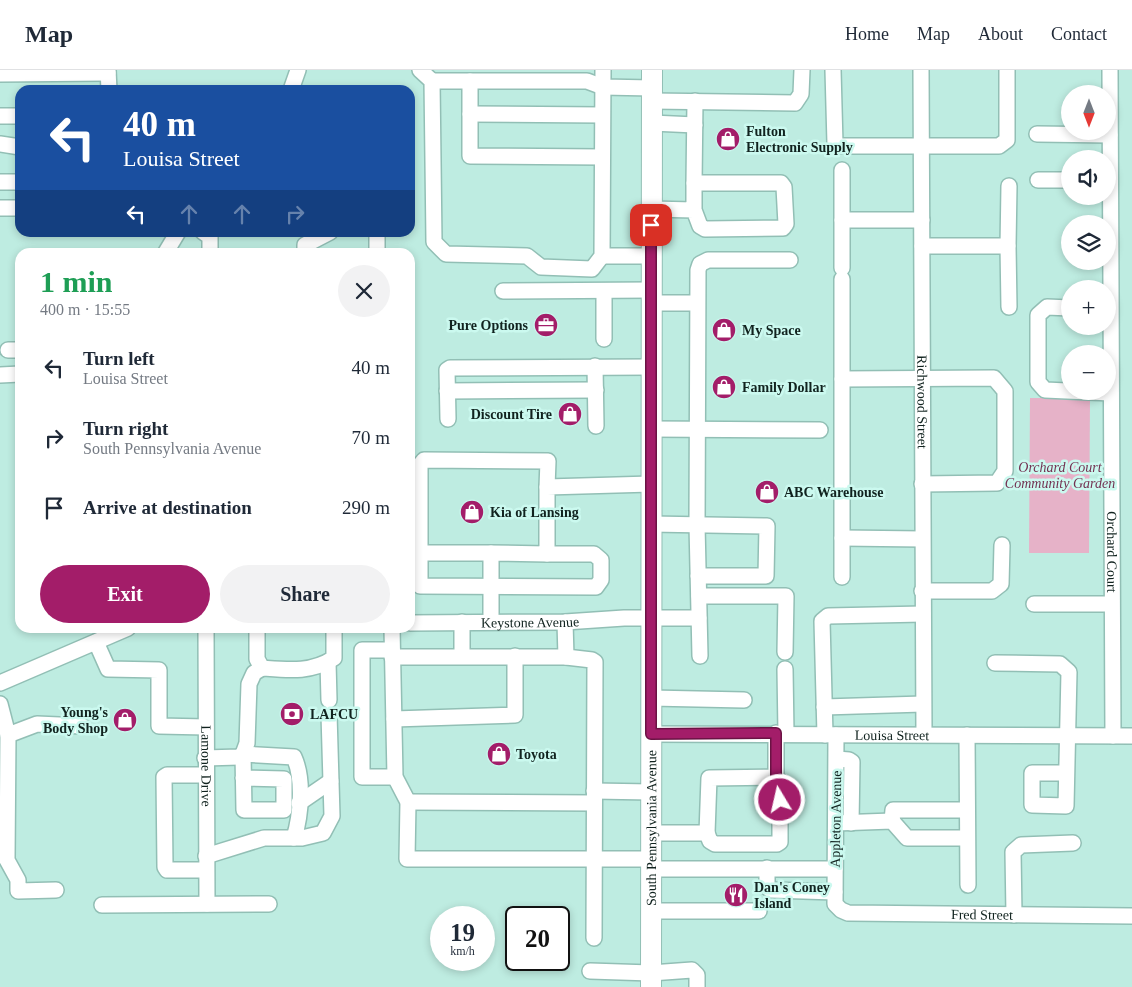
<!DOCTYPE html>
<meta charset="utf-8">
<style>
body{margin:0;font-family:Georgia,serif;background:#f2f2f3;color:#1f2937;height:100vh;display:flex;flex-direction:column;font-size:19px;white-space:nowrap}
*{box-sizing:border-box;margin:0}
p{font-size:16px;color:#747a83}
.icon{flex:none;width:28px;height:28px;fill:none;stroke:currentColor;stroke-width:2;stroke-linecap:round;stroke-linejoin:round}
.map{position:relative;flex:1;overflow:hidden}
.side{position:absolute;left:15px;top:178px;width:400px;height:385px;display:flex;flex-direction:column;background:#fff;border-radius:15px;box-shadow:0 2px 8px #0003}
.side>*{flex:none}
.guide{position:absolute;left:15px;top:15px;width:400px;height:152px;border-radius:15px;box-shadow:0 2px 8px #0003;background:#1a4fa0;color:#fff;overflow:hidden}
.needle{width:32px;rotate:180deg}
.buttons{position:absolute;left:1061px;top:15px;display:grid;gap:10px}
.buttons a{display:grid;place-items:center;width:55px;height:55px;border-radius:50%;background:#fff;box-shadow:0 2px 8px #0003;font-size:25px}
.speed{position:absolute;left:430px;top:836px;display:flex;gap:10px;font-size:25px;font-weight:700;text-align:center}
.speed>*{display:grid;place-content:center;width:65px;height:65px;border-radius:50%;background:#fff;box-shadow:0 2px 8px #0003;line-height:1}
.speed small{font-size:12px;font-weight:400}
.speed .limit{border:2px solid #111;border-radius:8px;background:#fff;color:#111}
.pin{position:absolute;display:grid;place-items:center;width:42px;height:42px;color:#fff;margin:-21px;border-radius:10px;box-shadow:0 2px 8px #0006}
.me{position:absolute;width:55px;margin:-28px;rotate:351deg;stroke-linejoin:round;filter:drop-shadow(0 0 4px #0008)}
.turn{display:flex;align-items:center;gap:18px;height:105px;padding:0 25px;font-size:22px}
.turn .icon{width:65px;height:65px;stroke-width:2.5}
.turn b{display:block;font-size:35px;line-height:42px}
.lanes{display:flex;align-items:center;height:48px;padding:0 25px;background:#0003;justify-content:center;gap:25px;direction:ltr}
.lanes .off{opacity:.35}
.round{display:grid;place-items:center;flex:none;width:52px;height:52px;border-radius:26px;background:#f2f2f3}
.overview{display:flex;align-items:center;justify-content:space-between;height:85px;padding:0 25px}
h1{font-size:30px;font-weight:800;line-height:38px;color:#1e9e55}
.button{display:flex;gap:10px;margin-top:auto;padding:10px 25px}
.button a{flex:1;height:58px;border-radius:30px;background:#a31d69;color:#fff;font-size:20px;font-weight:800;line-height:58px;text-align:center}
.button a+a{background:#f2f2f3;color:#1f2937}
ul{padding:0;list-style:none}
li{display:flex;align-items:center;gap:15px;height:70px;padding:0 25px}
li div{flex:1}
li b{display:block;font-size:19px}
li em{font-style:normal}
header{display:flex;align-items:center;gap:30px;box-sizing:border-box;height:70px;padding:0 25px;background:#fff;border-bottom:1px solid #e0e1e3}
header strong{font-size:24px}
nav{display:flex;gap:28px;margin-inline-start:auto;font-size:18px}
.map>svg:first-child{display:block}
.green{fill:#e6b2c8}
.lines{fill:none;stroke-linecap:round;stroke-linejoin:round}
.minor-casing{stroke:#92bfb5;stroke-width:18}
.major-casing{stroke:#92bfb5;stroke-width:22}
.minor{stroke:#fff;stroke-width:15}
.major{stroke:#fff;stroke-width:20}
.route-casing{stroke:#6a1344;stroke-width:12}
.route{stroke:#a31d69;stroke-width:9}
.labels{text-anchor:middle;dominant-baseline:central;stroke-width:5;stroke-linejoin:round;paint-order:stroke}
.poi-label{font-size:14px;font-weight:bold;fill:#11231f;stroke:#cbf9ef;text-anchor:start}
.street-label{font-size:14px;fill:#11231f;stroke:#cbf9ef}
.park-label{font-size:14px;font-style:italic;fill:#733252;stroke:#cbf9ef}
</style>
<header>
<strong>Map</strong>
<nav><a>Home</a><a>Map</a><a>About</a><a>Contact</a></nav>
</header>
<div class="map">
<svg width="1132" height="917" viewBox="0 0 1132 917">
<rect width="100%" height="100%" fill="#beece1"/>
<polygon class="green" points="1030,328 1090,328 1089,483 1029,483"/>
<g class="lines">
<g class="minor-casing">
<g id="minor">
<polyline points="108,0 109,20"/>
<polyline points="420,0 432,11 434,172 446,184 527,186 541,197 592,199 602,186 603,0"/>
<polyline points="833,0 835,74 838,76 999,76 1007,70 1007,0"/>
<path id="s1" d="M921,0L924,664"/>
<path id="s2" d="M1110,0L1113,666"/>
<polyline points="0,4 108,3"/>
<polyline points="432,11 587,11 603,17 652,18"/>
<polyline points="470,11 470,86 602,87"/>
<polyline points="291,20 298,0"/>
<polyline points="652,31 795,33 801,24 802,0"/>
<polyline points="470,44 602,45"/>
<polyline points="0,46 20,46"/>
<polyline points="652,53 695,55"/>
<polyline points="1037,64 1110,65"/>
<polyline points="0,74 20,77"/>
<polyline points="842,100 842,198"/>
<polyline points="1038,110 1070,110"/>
<polyline points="0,112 20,112"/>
<polyline points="694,113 695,31"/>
<polyline points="0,138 20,138"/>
<polyline points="651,139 694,140 700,156 705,159 783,158 786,154 784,117 781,113 694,113 694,140"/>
<polyline points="842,150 922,150"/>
<polyline points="203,162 210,167 210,182"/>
<polyline points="377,162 377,182"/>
<polyline points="922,176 1008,176 1009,116"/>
<polyline points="1008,176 1009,237"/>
<polyline points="166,182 178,162"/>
<polyline points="305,182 305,175 330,162"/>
<polyline points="602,186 651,186"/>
<polyline points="842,209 842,507"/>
<polyline points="503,221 651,220"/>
<polyline points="604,221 604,269"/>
<polyline points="651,233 697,233"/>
<polyline points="1070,238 1047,237 1038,245 1038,312 1045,320 1111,323"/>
<polyline points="8,280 20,280"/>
<polyline points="595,296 596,356"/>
<polyline points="0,305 20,304"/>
<polyline points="842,309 994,308 1005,321 1005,401 997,413 922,414"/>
<polyline points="447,321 596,320"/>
<polyline points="448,349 447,300 450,298 651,297"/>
<polyline points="652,359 820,360"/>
<polyline points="547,417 548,391 424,390 420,395 420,516 596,517 601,510 601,490 594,484 547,484"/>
<polyline points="651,454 767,456 766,506 698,506"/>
<polyline points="842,468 922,469"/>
<polyline points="420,483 491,483"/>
<polyline points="922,521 992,521 1001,514 1002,475"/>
<polyline points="699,526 786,526 785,582"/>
<polyline points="1034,534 1111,534"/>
<polyline points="462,552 462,586"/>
<polyline points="491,552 491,483 547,484 547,417 651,414"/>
<polyline points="565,552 566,587 592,590 595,592 594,868"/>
<path id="s3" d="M410,553L565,552L624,548H699"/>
<path id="s4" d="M206,558L207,834"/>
<path d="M257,558V589L262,598C288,600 311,603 334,588V558"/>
<polyline points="392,558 395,707 408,732 407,789 651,789"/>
<polyline points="96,572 108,599 159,600 159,656 206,657"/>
<polyline points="392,580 362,580 362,707 395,707"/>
<polyline points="700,586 697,455 698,200 700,194 708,190 790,190"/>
<polyline points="392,587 566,587"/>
<polyline points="328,592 329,630"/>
<polyline points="995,593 1060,594 1069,602 1066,736 1032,735 1032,703 1066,703"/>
<polyline points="785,599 786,664"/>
<polyline points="0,613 128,558"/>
<polyline points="651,628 744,630"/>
<polyline points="0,634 8,665 7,790 18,810 18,821 56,820"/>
<polyline points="824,637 923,634"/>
<polyline points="394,649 515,645 515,586"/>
<path id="s5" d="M651,664L1132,666"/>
<polyline points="8,665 37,654 82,656"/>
<polyline points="825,665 822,551 828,546 923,544"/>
<path id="s6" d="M836,665L835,834L841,840L848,843L1132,846"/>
<polyline points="967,665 968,815"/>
<path d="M205,688L239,687L243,684L294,687C304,709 301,745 294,768"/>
<polyline points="837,689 849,690 852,692 851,753"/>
<polyline points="206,705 167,705 164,707 165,797 167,800 206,800"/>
<polyline points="776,707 779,710 780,730"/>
<polyline points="243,708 284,709 284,740 244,740 243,684 247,673 249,614 254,603 262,598"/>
<polyline points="594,721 651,722"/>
<polyline points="408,732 594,733"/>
<polyline points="299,733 331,711"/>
<polyline points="892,751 893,740 967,740"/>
<polyline points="836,753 892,751 907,768 967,768"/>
<polyline points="651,763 707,763 709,708 776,707 776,663"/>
<polyline points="707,763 710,771 715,774 777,774 780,772 780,750"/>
<polyline points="206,786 264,768 302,768 323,763 332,746 329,644"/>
<polyline points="767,798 767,817 771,820 835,822"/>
<polyline points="651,799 835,799"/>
<polyline points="102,835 269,834"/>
<polyline points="651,841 759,841"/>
<polyline points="1014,845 1013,782 1021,775 1073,773"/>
<polyline points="590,901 651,903 692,900 697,905 697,917"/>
</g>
</g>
<g class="major-casing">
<g id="major">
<path id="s7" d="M651,917L652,0"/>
</g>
</g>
<use href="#minor" class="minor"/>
<use href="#major" class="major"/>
</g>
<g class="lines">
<g class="route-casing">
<polyline id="route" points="651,155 651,664 776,663 776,706 779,710 780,730"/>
</g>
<use href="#route" class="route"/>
</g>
<defs>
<g id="shop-disc" transform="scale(1.25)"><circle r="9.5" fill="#a31d69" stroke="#cbf9ef"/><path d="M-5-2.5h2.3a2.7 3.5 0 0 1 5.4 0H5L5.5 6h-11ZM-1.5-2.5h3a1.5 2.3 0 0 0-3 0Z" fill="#fff"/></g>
<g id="office-disc" transform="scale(1.25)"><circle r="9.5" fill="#a31d69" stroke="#cbf9ef"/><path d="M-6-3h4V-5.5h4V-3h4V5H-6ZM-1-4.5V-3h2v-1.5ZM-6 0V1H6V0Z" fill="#fff"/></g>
<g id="bank-disc" transform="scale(1.25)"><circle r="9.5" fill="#a31d69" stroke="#cbf9ef"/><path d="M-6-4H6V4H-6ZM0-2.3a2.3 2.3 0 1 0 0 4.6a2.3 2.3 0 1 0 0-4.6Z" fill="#fff"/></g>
<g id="restaurant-disc" transform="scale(1.25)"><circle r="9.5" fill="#a31d69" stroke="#cbf9ef"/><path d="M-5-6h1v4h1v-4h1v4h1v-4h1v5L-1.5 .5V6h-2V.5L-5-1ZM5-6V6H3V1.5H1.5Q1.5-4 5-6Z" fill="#fff"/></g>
</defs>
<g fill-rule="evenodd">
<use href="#shop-disc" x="728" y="69"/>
<use href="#office-disc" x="546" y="255"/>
<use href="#shop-disc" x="724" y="260"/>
<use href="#shop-disc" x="724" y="317"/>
<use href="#shop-disc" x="570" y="344"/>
<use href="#shop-disc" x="767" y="422"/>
<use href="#shop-disc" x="472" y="442"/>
<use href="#bank-disc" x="292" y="644"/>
<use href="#shop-disc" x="125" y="650"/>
<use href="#shop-disc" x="499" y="684"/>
<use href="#restaurant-disc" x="736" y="825"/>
</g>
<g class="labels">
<g class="poi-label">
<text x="746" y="61">Fulton<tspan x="746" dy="16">Electronic Supply</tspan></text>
<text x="528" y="255" text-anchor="end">Pure Options</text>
<text x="742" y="260">My Space</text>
<text x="742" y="317">Family Dollar</text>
<text x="552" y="344" text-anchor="end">Discount Tire</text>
<text x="784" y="422">ABC Warehouse</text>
<text x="490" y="442">Kia of Lansing</text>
<text x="108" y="642" text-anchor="end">Young's<tspan x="108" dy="16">Body Shop</tspan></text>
<text x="310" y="644">LAFCU</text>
<text x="516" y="684">Toyota</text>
<text x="754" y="817">Dan's Coney<tspan x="754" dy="16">Island</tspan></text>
</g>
<g class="street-label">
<text stroke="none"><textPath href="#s1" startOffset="332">Richwood Street</textPath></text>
<text stroke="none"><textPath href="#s2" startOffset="482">Orchard Court</textPath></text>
<text stroke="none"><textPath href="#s3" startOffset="120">Keystone Avenue</textPath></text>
<text stroke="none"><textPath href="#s5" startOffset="241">Louisa Street</textPath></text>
<text stroke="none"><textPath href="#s4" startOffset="138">Lamone Drive</textPath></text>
<text transform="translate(836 749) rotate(-89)">Appleton Avenue</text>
<text stroke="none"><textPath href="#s7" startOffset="159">South Pennsylvania Avenue</textPath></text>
<text stroke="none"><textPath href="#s6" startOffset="319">Fred Street</textPath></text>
</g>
<g class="park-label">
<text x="1060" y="397">Orchard Court<tspan x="1060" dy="16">Community Garden</tspan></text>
</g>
</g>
</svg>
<div class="buttons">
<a><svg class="needle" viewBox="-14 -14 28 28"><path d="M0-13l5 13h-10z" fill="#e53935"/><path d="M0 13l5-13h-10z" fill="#747a83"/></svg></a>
<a><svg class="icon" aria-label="sound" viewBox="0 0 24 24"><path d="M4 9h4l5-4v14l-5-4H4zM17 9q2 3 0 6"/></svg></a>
<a><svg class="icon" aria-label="layers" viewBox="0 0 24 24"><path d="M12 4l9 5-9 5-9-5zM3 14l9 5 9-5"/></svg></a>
<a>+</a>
<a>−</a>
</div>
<div class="speed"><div>19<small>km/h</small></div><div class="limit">20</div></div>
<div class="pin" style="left:651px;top:155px;background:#d93025"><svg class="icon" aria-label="arrive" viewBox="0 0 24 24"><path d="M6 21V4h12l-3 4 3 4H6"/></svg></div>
<svg class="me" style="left:780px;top:730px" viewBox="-20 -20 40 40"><circle r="17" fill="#a31d69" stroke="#fff" stroke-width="3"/><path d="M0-11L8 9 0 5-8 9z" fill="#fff"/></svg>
<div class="guide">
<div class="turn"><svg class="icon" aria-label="left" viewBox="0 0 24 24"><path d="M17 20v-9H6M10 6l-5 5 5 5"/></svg><div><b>40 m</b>Louisa Street</div></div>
<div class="lanes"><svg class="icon" aria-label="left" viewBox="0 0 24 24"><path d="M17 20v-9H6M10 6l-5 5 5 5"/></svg><svg class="icon off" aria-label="ahead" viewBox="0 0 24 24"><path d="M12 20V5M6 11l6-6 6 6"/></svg><svg class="icon off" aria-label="ahead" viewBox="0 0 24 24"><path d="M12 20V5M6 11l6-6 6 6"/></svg><svg class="icon off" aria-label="right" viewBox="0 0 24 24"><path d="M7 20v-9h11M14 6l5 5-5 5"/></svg></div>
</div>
<section class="side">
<div class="overview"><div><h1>1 min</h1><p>400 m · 15:55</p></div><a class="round"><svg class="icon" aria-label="close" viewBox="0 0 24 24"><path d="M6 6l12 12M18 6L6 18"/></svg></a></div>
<ul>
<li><svg class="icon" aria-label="left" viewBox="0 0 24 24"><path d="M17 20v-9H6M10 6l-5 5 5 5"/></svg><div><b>Turn left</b><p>Louisa Street</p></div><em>40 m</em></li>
<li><svg class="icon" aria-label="right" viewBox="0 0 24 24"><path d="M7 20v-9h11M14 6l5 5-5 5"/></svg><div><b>Turn right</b><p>South Pennsylvania Avenue</p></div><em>70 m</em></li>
<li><svg class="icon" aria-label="arrive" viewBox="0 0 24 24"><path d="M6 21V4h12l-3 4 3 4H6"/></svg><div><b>Arrive at destination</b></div><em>290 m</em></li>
</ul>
<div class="button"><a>Exit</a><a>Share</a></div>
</section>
</div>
